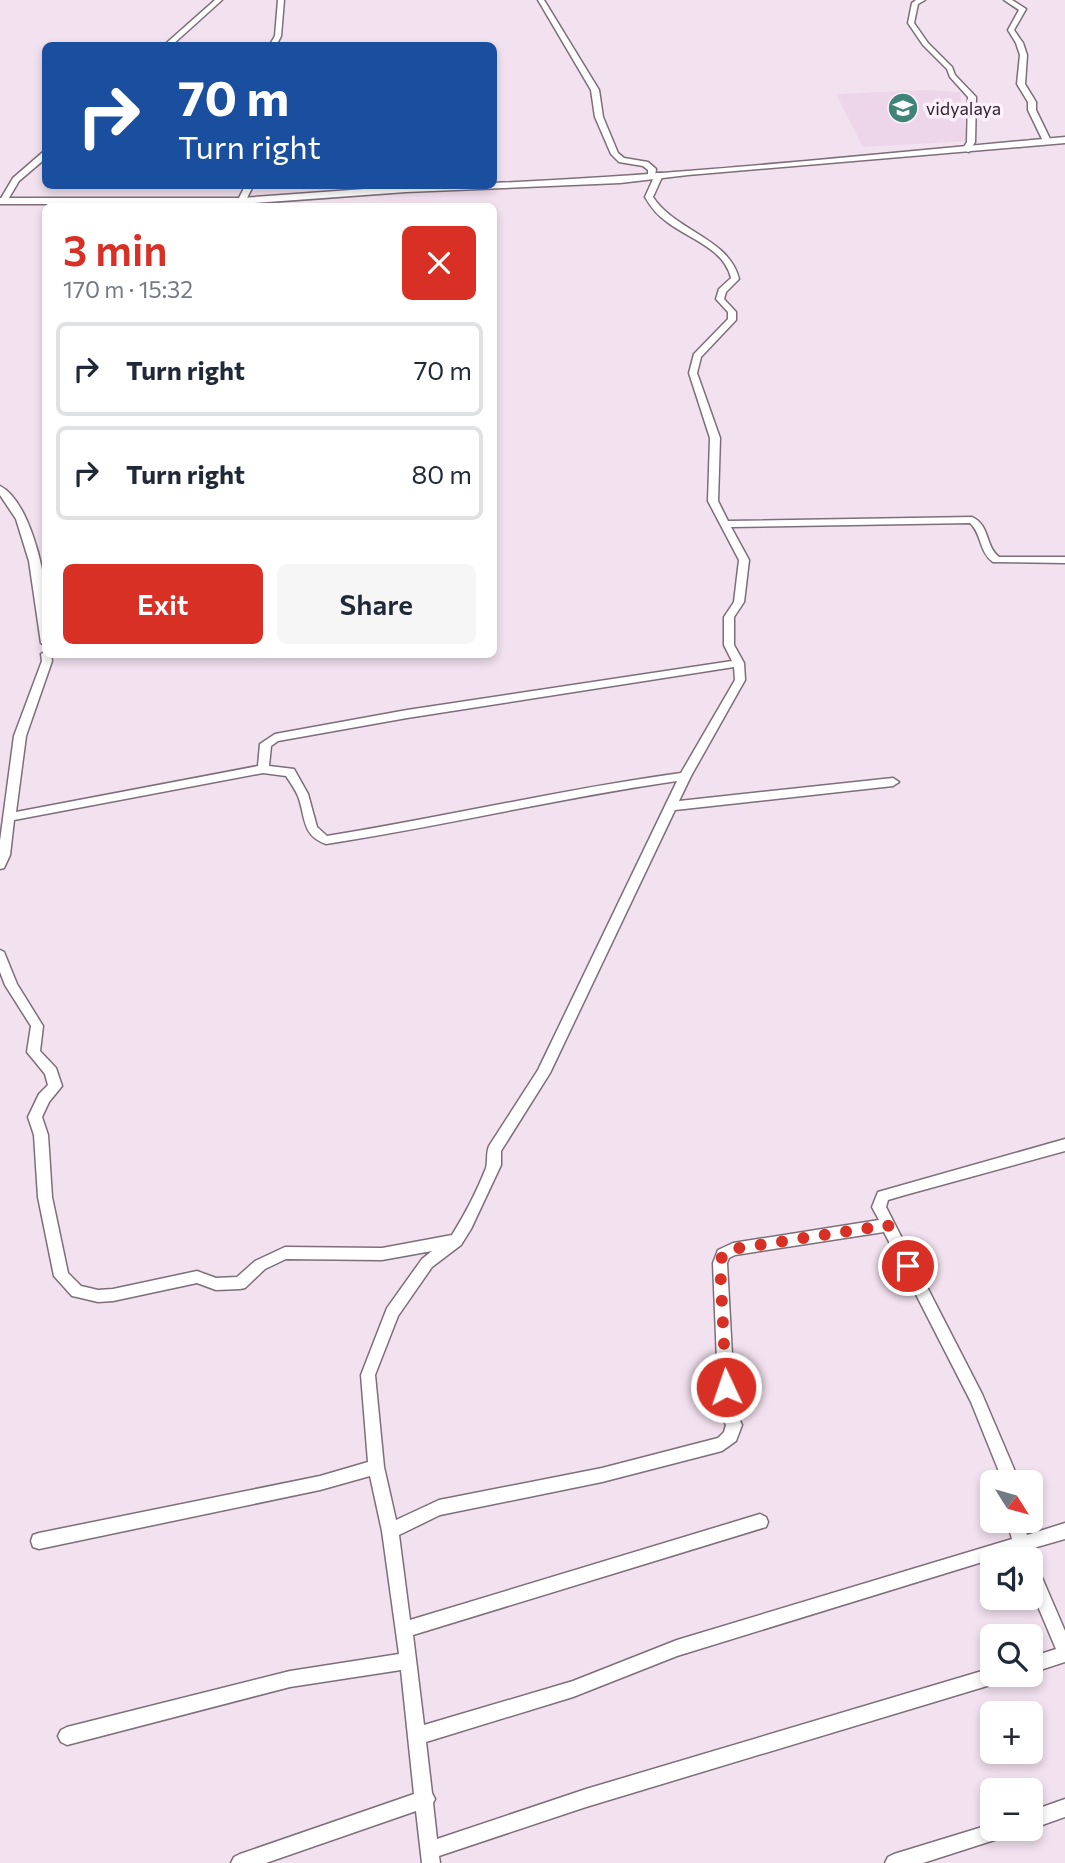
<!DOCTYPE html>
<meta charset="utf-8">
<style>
body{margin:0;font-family:Commissioner,sans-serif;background:#f6f6f7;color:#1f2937;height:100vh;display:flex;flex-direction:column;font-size:26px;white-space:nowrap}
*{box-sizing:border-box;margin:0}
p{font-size:23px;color:#747a83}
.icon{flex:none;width:38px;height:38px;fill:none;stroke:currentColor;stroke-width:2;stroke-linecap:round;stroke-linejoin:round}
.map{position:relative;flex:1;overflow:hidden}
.details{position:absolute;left:42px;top:203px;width:455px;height:455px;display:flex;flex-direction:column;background:#fff;border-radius:10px;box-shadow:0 4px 10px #0003}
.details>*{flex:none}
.banner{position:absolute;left:42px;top:42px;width:455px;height:147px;border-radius:10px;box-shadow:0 4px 10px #0003;background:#1a4fa0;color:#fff;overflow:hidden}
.needle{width:46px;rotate:127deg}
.buttons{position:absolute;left:980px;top:1470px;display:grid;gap:14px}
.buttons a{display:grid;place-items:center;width:63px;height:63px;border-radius:10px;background:#fff;box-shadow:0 4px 10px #0003;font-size:35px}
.pin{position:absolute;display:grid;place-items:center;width:60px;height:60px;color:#fff;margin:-30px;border:4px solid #fff;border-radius:50%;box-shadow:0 2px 7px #0007}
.me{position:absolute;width:77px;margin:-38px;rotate:357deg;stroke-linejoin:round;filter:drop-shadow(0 0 5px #0008)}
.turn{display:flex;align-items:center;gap:24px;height:147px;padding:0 21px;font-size:32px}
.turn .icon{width:91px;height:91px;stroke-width:2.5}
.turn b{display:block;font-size:49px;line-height:60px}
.round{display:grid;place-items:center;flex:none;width:74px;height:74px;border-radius:10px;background:#f6f6f7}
.head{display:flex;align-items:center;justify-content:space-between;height:119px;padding:0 21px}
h1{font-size:42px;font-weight:600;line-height:52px;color:#d93025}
.primary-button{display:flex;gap:14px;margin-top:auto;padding:14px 21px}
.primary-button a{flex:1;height:80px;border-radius:10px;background:#d93025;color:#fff;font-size:28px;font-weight:600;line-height:80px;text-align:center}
.primary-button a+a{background:#f6f6f7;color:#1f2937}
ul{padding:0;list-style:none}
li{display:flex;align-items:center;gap:21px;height:94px;margin:0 14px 10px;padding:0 7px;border:4px solid #e0e1e3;border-radius:10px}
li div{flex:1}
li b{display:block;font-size:26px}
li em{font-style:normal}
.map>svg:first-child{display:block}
.built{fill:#eed6ea}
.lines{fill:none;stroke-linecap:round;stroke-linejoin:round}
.minor-casing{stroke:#7d6e7a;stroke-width:3}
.tertiary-casing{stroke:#7d6e7a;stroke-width:3}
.minor{fill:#fff;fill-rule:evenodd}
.tertiary{fill:#fff;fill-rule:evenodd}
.route{stroke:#d93025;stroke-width:12;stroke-dasharray:0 21.6}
.labels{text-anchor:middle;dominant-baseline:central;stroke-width:7;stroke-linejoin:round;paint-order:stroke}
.far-poi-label{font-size:18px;fill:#2c252b;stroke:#fdeffb;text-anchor:start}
</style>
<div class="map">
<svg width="1065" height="1863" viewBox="0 0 1065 1863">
<rect width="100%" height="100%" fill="#f2e1ef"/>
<polygon class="built" points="925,90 960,92 967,141 863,147 836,94"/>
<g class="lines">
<g class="minor-casing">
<g id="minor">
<polygon points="215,0 222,0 171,46 163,46"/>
<polygon points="278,0 284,0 281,36 276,46 269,46 275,36"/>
<path d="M538,0H544L599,90L603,117L618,153L624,158L648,162L656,169L655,176L656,173H662L663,175L653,197C675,231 729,238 739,279L726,292L724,299L736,312V320L701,357L697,373L720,438L718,501L728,521L972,517C990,525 985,546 999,557H1065V563L993,562C979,552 982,534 970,523L731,527L749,560L744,602L734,617V645L744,663L745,680L691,776L679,801L893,778L899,782L893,786L675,810L550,1073L501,1151V1165L471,1229L461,1245L432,1267L398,1316L375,1375L384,1467L396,1520L439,1500L602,1468L718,1438L724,1432L726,1425L719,1411L713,1263L718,1250L733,1243L879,1220L872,1207L878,1192L1065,1139V1151L905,1195L888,1200L886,1207L982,1394L1014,1469L1016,1482H1000L998,1469L971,1402L884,1232L735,1255L729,1258L727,1263L735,1410L742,1425L736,1441L722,1451L602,1482L440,1515L399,1535L410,1620L760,1514L766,1517L768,1522L766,1527L413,1635L424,1725L573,1681L677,1640L1012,1539L1007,1521H1023L1027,1535L1065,1523V1539L1030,1549L1033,1559L1031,1564L1037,1566L1065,1631V1662L1031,1673V1657L1056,1649L1031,1590V1559H1017L1016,1554L992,1559L677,1656L573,1697L426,1742L432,1793L435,1799L433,1803L437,1839L586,1789L992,1668V1675H1005L1003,1681L997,1683L586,1807L439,1856L440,1863H422L416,1811L266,1863H231L234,1857L240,1854L414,1794L401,1670L290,1687L67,1745L61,1742L58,1736L61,1730L67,1727L290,1671L399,1654L382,1531L370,1476L320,1490L39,1549L33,1547L31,1541L33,1535L39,1533L320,1476L368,1462L361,1375L387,1308L422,1259L432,1251L382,1260L286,1259L265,1269L245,1288L240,1289L216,1290L197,1283L113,1301L98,1302L77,1297L72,1296L54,1276L38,1197L34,1135L28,1117L39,1094L48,1085L45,1074L27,1052L31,1026L5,985L0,972V950L4,952L17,984L43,1026L40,1051L56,1068L62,1086L49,1102L42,1117L48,1135L52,1197L68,1273L81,1286L98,1290L113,1289L197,1271L216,1278L237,1277L255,1261L285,1247L382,1248L452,1235C465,1214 477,1191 486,1168C488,1161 486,1153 489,1146L538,1070L677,781C559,798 443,826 326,844C301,835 306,817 298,796C295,789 290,782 286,776L263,773L14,820L10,855L4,868L0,869V841L14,736L42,661L41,654L46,651V654H51L52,661L26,736L16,812L258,766L260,744L275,734L407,710L732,661L724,645V617L734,602L739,560L708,501L710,438L689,373L694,354L728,319V312L716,299L719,289L731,278C724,248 689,239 667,222C657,215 651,207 645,197L654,177L648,178V170L643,166L619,162L611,154L595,117L591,90ZM734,667L735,680L681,773C563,789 446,817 327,836L317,827L308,794L294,769L269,766L271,746L278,741L407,718Z"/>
<polygon points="916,0 925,0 918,4 914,23 928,43 952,67 955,75 976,97 975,142 969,152 962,150 967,142 968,97 950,77 947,69 923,45 908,23 912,3"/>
<polygon points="1004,0 1012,0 1026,9 1014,30 1023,43 1027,55 1025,84 1036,102 1036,110 1051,141 1050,143 1043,141 1028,110 1028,102 1017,84 1020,55 1016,43 1008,30 1019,10"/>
<polygon points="43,152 46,152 46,158 19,181 6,203 0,203 0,200 13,178"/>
<polygon points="245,186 253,186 243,206 235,206"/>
<path d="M0,486C28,500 44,567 46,596C46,613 46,630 46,646L41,643L29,561L16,519L0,495Z"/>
<polygon points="1065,1799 1065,1817 1031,1829 1031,1811"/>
<polygon points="992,1824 992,1829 1013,1829 1010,1835 923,1863 885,1863 888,1857 894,1854"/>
</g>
</g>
<g class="tertiary-casing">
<path id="tertiary" d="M1065,137V143L688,175L620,183L406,192L242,204H0V198H242L406,186H494V183C684,175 875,154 1065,137Z"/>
</g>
<use href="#minor" class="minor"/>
<use href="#tertiary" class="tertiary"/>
</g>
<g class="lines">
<polyline class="route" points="726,1387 720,1263 723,1254 733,1249 888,1225 908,1266"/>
</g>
<defs>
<g id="school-disc" transform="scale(1.575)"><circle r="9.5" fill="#408479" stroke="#fdeffb"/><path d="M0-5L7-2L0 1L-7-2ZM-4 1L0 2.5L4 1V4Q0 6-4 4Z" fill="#fff"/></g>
</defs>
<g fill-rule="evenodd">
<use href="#school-disc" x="903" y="108"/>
</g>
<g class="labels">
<g class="far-poi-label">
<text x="926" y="108">vidyalaya</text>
</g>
</g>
</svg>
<div class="buttons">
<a><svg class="needle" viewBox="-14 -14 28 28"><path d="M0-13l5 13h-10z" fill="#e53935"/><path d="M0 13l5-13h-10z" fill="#747a83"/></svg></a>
<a><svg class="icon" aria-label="sound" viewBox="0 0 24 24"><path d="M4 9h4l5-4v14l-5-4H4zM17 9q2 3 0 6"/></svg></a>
<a><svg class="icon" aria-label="search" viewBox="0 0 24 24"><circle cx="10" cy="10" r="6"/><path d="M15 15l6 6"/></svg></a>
<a>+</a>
<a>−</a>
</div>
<div class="pin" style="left:908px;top:1266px;background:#d93025"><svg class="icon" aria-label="arrive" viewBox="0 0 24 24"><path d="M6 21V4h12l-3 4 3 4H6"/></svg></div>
<svg class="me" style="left:726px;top:1387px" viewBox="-20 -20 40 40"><circle r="17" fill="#d93025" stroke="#fff" stroke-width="3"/><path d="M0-11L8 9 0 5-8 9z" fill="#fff"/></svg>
<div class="banner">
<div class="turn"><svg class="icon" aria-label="right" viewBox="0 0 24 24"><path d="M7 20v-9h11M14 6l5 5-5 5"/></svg><div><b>70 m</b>Turn right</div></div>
</div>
<section class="details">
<div class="head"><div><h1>3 min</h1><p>170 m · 15:32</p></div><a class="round" style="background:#d93025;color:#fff"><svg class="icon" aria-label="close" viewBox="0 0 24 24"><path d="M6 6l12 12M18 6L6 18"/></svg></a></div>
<ul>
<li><svg class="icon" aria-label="right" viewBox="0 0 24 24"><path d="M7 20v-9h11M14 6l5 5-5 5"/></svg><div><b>Turn right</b></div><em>70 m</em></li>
<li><svg class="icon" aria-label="right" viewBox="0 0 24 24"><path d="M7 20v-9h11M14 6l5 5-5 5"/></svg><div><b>Turn right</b></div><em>80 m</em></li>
</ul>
<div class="primary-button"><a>Exit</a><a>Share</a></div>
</section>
</div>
